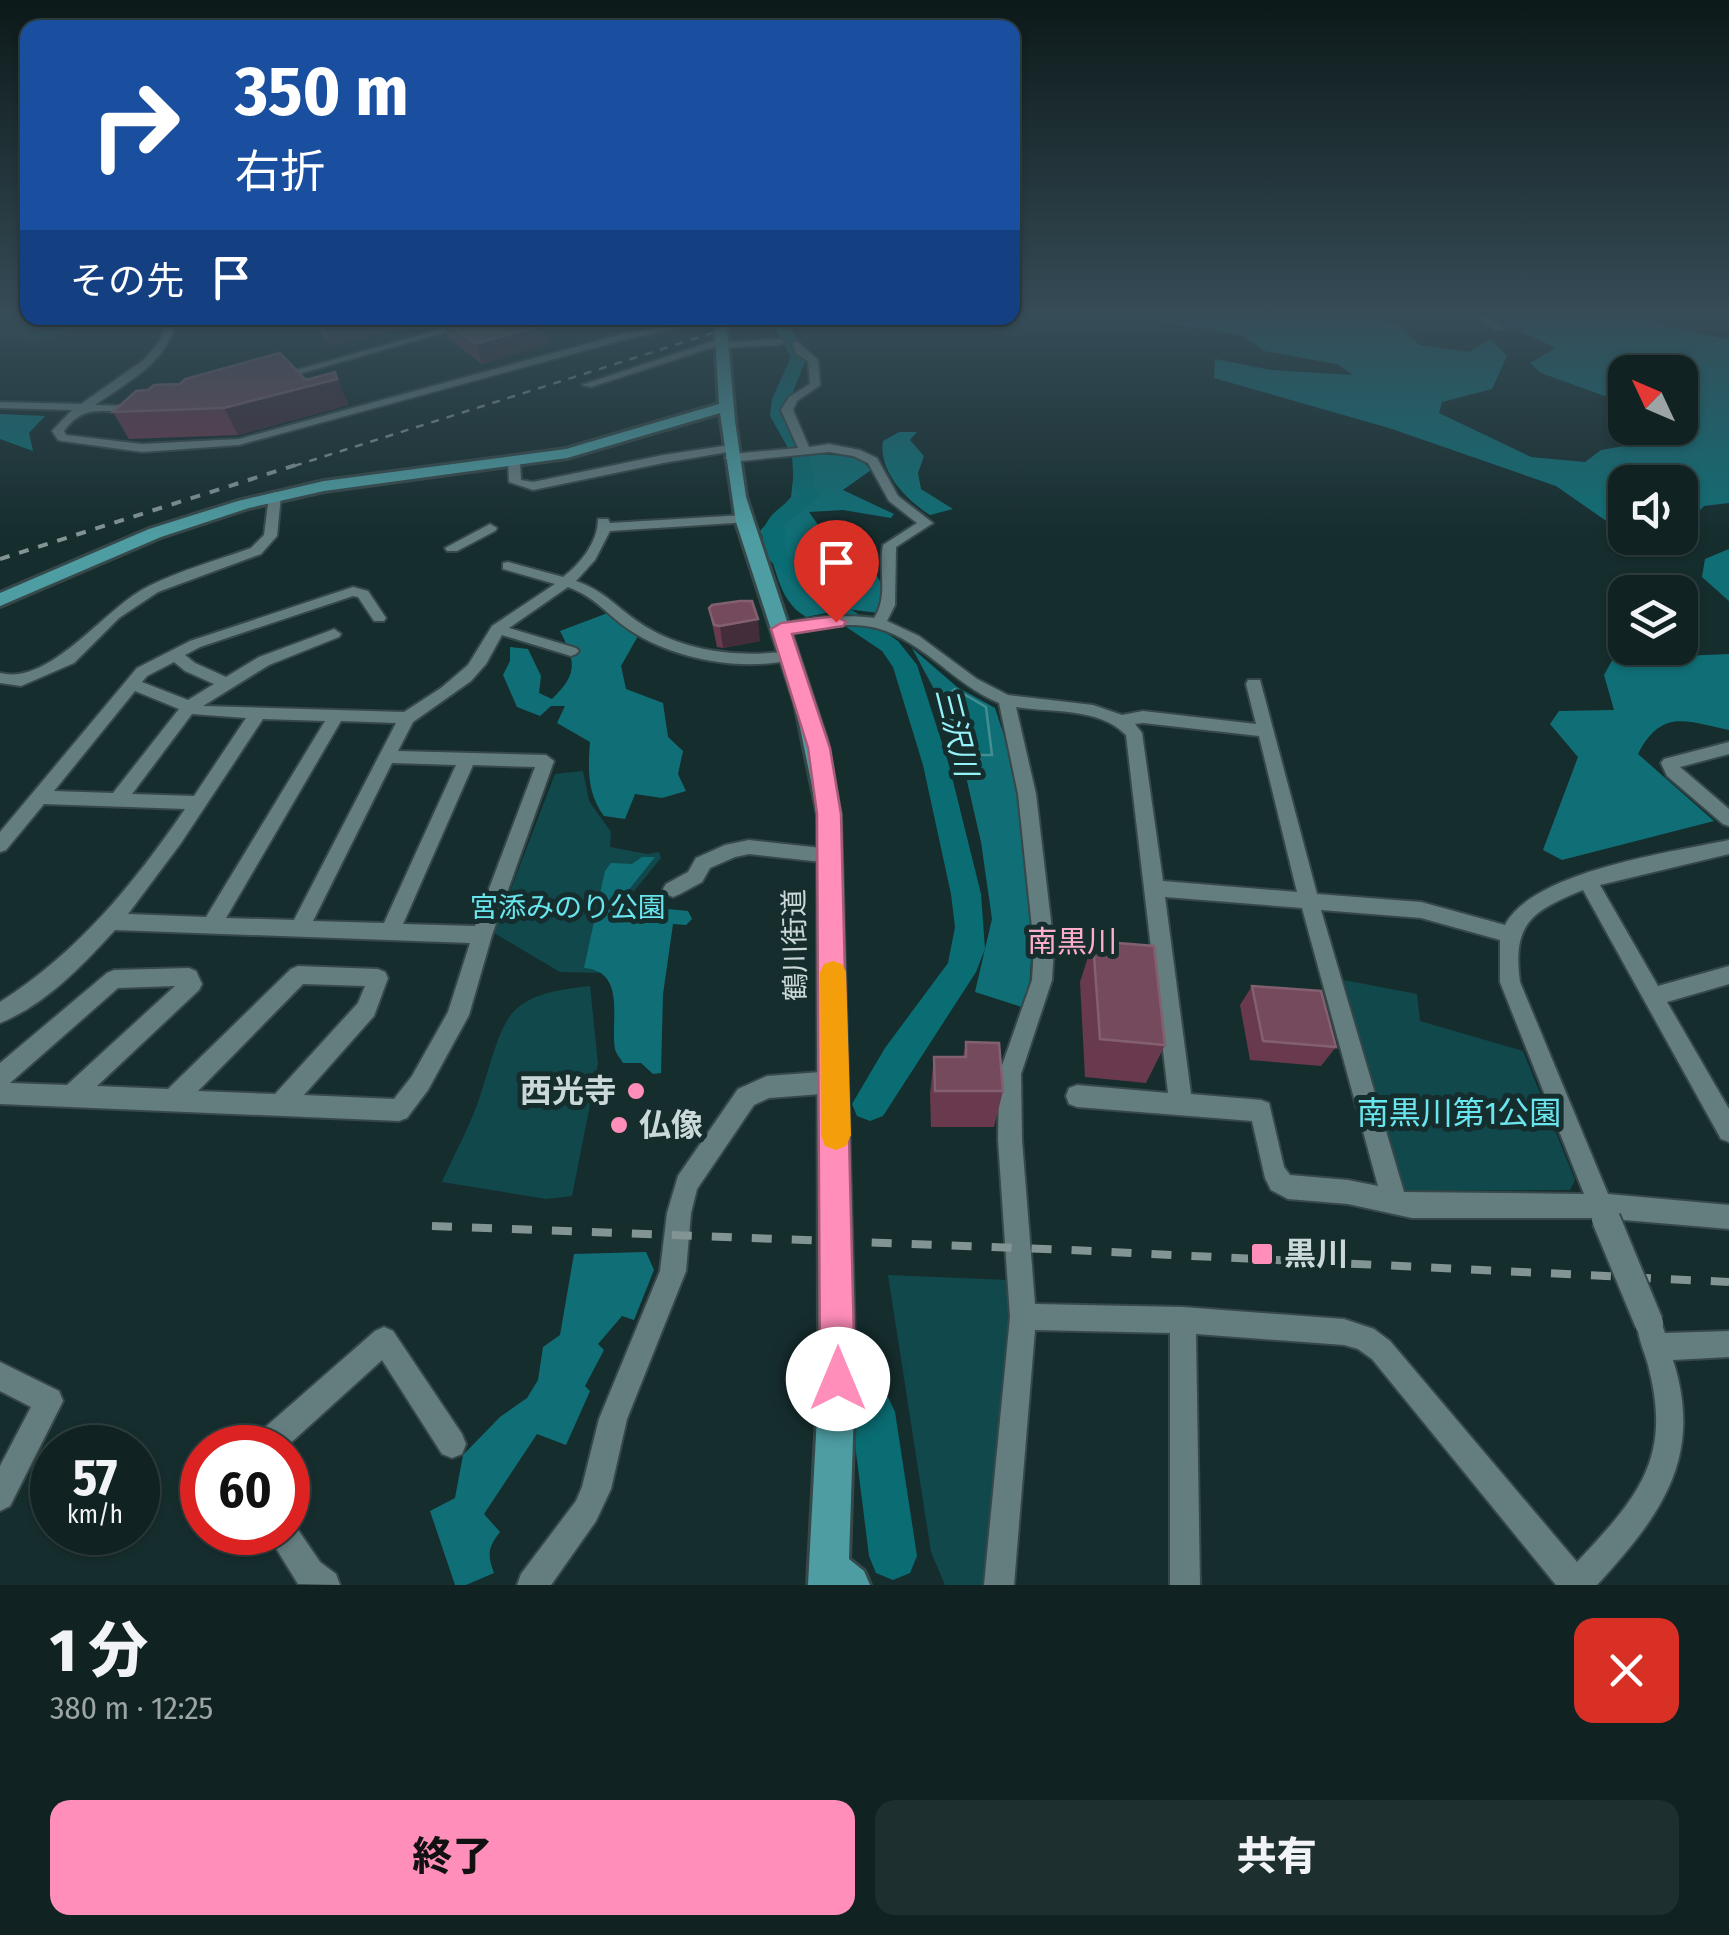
<!DOCTYPE html>
<html lang="ja">
<meta charset="utf-8">
<style>
body{margin:0;font-family:"Fira Sans Condensed","Noto Sans JP",sans-serif;background:#1e2f2f;color:#f1f3f6;height:100vh;display:flex;flex-direction:column;font-size:38px;white-space:nowrap}
*{box-sizing:border-box;margin:0}
p{font-size:32px;color:#9ca4a5}
.icon{flex:none;width:55px;height:55px;fill:none;stroke:currentColor;stroke-width:2;stroke-linecap:round;stroke-linejoin:round}
.map{position:relative;height:1585px;overflow:hidden}
.panel{display:flex;flex-direction:column;background:#102222;flex:1}
.panel>*{flex:none}
.hud{position:absolute;left:20px;top:20px;width:1000px;height:305px;border-radius:20px;box-shadow:0 2px 8px #0004,0 0 0 2px #303f40;background:#1a4fa0;color:#fff;overflow:hidden}
.needle{width:65px;rotate:314deg}
.tools{position:absolute;left:1608px;top:355px;display:grid;gap:20px}
.tools a{display:grid;place-items:center;width:90px;height:90px;border-radius:20px;background:#102222;box-shadow:0 2px 8px #0004,0 0 0 2px #303f40;font-size:50px}
.speed{position:absolute;left:30px;top:1425px;display:flex;gap:20px;font-size:50px;font-weight:700;text-align:center}
.speed>*{display:grid;place-content:center;width:130px;height:130px;border-radius:50%;background:#102222;box-shadow:0 2px 8px #0004,0 0 0 2px #303f40;line-height:1}
.speed small{font-size:25px;font-weight:400}
.speed .limit{border:15px solid #d22;background:#fff;color:#111}
.pin{position:absolute;display:grid;place-items:center;width:85px;height:85px;color:#fff;margin:-102px -42px;border-radius:50% 50% 50% 0;rotate:-45deg;box-shadow:0 0 10px #0007}
.pin .icon{rotate:45deg}
.me{position:absolute;width:110px;margin:-55px;rotate:0deg;stroke-linejoin:round;filter:drop-shadow(0 0 8px #0008)}
.turn{display:flex;align-items:center;gap:35px;height:210px;padding:0 50px;font-size:45px}
.turn .icon{width:130px;height:130px;stroke-width:2.5}
.turn b{display:block;font-size:70px;line-height:85px}
.then{display:flex;align-items:center;height:95px;padding:0 50px;background:#0003;gap:20px;font-size:38px}
.round{display:grid;place-items:center;flex:none;width:105px;height:105px;border-radius:20px;background:#1e2f2f}
.summary{display:flex;align-items:center;justify-content:space-between;height:170px;padding:0 50px}
h1{font-size:60px;font-weight:800;line-height:75px}
.button{display:flex;gap:20px;margin-top:auto;padding:20px 50px}
.button a{flex:1;height:115px;border-radius:20px;background:#ff8eba;color:#111;font-size:40px;font-weight:800;line-height:115px;text-align:center}
.button a+a{background:#1e2f2f;color:#f1f3f6}
.map>svg:first-child{display:block}
.green{fill:#11484c}
.forest{fill:#106f76}
.water{fill:#0a6d73;stroke:#448d92;stroke-width:2.5}
.lines{fill:none;stroke-linecap:round;stroke-linejoin:round}
.river{fill:#0a6d73;fill-rule:evenodd}
.minor-casing{stroke:#364849;stroke-width:4}
.major-casing{stroke:#364849;stroke-width:6}
.minor{fill:#647d7f;fill-rule:evenodd}
.major{fill:#4e9da2;fill-rule:evenodd}
.rail-far2{stroke:#839495;stroke-width:2.5;stroke-dasharray:8 8;stroke-linecap:butt}
.rail-far1{stroke:#839495;stroke-width:4;stroke-dasharray:10 10;stroke-linecap:butt}
.rail{stroke:#839495;stroke-width:8;stroke-dasharray:20 20;stroke-linecap:butt}
.minor-bridge-casing{stroke:#364849;stroke-width:32;stroke-linecap:butt}
.minor-bridge{stroke:#647d7f;stroke-width:28}
.wall{fill:#69394e}
.shaded-wall{fill:#442d3b}
.building{fill:#744a5c;stroke:#826070;stroke-width:2.5}
.route{fill:#ff8eba;stroke:#a65c79;stroke-width:2.5}
.slow{fill:#f59e0b}
.poi-dot{fill:#ff8eba;stroke:#162d2e;stroke-width:4}
.labels{text-anchor:middle;dominant-baseline:central;stroke-width:10;stroke-linejoin:round;paint-order:stroke}
.park-label{font-size:28px;fill:#69e5ee;stroke:#162d2e}
.street-label{font-size:28px;fill:#cbd8d9;stroke:#162d2e}
.water-label{font-size:30px;font-style:italic;fill:#96f2f9;stroke:#162d2e}
.neighbourhood-label{font-size:30px;fill:#feaecb;stroke:#162d2e}
.near-poi-label{font-size:32px;font-weight:bold;fill:#cbd8d9;stroke:#162d2e;text-anchor:start}
.near-park-label{font-size:32px;fill:#69e5ee;stroke:#162d2e}
</style>
<div class="map">
<svg width="1729" height="1585" viewBox="0 0 1729 1585">
<rect width="100%" height="100%" fill="#162d2e"/>
<g class="green">
<polygon points="49,318 73,318 73,329 35,342 0,340 0,327"/>
<polygon points="583,771 589,801 611,832 610,847 647,854 659,852 661,858 626,901 603,973 560,972 494,933 555,774"/>
<polygon points="1344,980 1417,994 1420,1021 1523,1051 1575,1180 1570,1190 1407,1191 1398,1186"/>
<path d="M590,986L598,1064L572,1196L546,1199L442,1182C455,1152 473,1121 482,1090C506,1015 503,995 590,986Z"/>
<polygon points="888,1275 1008,1280 1010,1313 986,1585 945,1585 931,1552"/>
</g>
<g class="forest">
<polygon points="1110,314 1360,314 1398,325 1419,345 1469,352 1490,339 1507,356 1492,389 1442,402 1439,413 1531,457 1585,462 1601,450 1642,443 1627,428 1680,428 1680,372 1625,372 1625,425 1612,413 1613,399 1541,373 1530,363 1556,348 1482,314 1624,314 1729,340 1729,503 1704,506 1680,532 1680,482 1625,482 1625,534 1556,486 1389,428 1214,378 1215,359 1271,370 1353,375 1337,364 1264,351 1242,335"/>
<polygon points="0,414 45,416 29,433 33,451 0,439"/>
<path d="M899,432H917L910,440L924,456L918,473L921,489L953,509L930,515C906,500 878,471 883,441Z"/>
<path d="M807,453L859,457L871,470L843,490L894,514L891,518L843,510L809,512L821,529L819,542L864,540L849,555L810,572L837,597L860,595L852,570L855,565L877,576L885,590L879,613L846,609L806,617C774,598 778,561 760,531L791,497L794,470Z"/>
<polygon points="1729,549 1729,601 1702,577 1705,559"/>
<path d="M613,611L638,636L621,666L626,689L663,703L668,737L683,751L678,774L686,791L662,798L635,794L625,819L604,816C587,793 588,770 590,742L557,723L565,706H551L540,716L517,707L503,675L510,661V647L528,649L541,676L539,693L552,699C578,674 576,662 560,631Z"/>
<polygon points="912,648 957,687 995,708 1018,779 1032,942 1028,1009 975,992 992,919 981,842 964,768 942,704"/>
<path d="M1729,654V730C1687,721 1661,708 1638,754L1714,821L1562,860L1543,850L1578,757L1550,724L1559,711L1614,710L1604,675L1613,659Z"/>
<path d="M642,857H655L627,892L634,907L651,915L667,909L688,911L692,919L686,925L673,924L663,994L661,1073L653,1074L641,1063H623C621,1059 616,1054 615,1049C610,1021 627,971 584,968L605,871L611,863L632,864Z"/>
<path d="M646,1252L654,1270L634,1320L622,1316L598,1344L604,1350L585,1386L590,1391L566,1445L537,1434L484,1514L500,1532C488,1547 487,1555 494,1573L466,1585H455L430,1511L455,1498L463,1455L500,1417L527,1398L538,1380L543,1347L560,1335L574,1254Z"/>
</g>
<polygon class="water" points="955,689 986,707 992,755 981,755 956,731 951,718 957,712 947,695"/>
<g class="lines">
<g class="river">
<path d="M769,318H784L807,357L790,399L788,416L810,455L814,487L820,496L784,525L786,554L846,606L898,641L917,665L949,765L981,894L985,949L976,972L883,1116L870,1121L857,1116L852,1104L885,1048L948,963L955,927L951,894L923,765L893,667L882,651L830,616L765,556C756,522 773,512 799,494L794,487L792,455L770,416L772,399L791,357Z"/>
<polygon points="873,1390 888,1397 895,1412 917,1556 910,1573 893,1580 876,1573 869,1556 851,1412 858,1397"/>
</g>
<g class="minor-casing">
<g id="minor">
<polygon points="1472,314 1483,314 1504,328 1496,330"/>
<path d="M160,318H168L174,327C165,364 124,384 95,405L134,406L138,407V411C106,415 86,401 64,431L66,435L142,444L239,439L623,334L712,318L725,319L627,339L239,445L142,452L62,441L58,440L52,431L72,410L0,408V402L81,404L144,360L161,339L164,327Z"/>
<polygon points="481,318 495,318 281,379 272,377"/>
<polygon points="722,338 726,342 780,339 785,342 780,345 722,348 717,346 591,387 582,385"/>
<path d="M797,341L818,360L820,385L797,401L793,410L809,447L829,444L860,450L877,458L898,496L933,523L896,547L895,605L887,621L919,636L977,679L1008,695L1093,705L1122,715L1143,711L1256,724L1246,684L1248,680H1260L1317,894L1421,902L1505,925C1533,871 1672,852 1729,840V854L1600,885L1658,986L1729,966V984L1667,1002L1729,1109V1142L1721,1139L1583,890C1532,911 1512,923 1520,982L1608,1194L1729,1205V1229L1612,1219L1603,1224L1593,1218H1412L1348,1204L1288,1199L1271,1190L1265,1178L1252,1121L1077,1107L1069,1104L1066,1096L1069,1088L1077,1085L1168,1093L1126,735C1099,707 1051,713 1016,707L1036,794L1054,947L1052,980L1021,1074L1022,1140L1035,1304L1183,1307L1344,1319L1374,1329L1390,1341L1577,1562C1638,1497 1673,1459 1648,1365C1644,1349 1633,1330 1640,1314L1649,1310L1658,1314L1665,1333L1729,1331V1357L1673,1360C1704,1458 1661,1515 1597,1585H1556L1372,1359L1358,1349L1344,1345L1196,1334L1200,1585H1170V1333L1035,1330L1014,1585H984L1010,1317L998,1140L999,1074L1032,980L1034,947L1018,794L999,703C952,684 917,633 866,626C838,622 809,630 781,634L774,629C794,616 849,614 874,618C889,596 878,570 883,545L917,523L889,501L868,463L853,456L829,452L731,462L725,458L731,454L798,448L781,410L789,397L810,384L808,361L796,354L792,344ZM1143,723L1259,736L1297,892L1163,881L1142,733L1135,724ZM1165,897L1302,908L1378,1186L1348,1180L1290,1175L1284,1167L1269,1103L1261,1100L1191,1094ZM1321,910L1421,918L1500,940V982L1584,1194L1404,1192Z"/>
<polygon points="730,445 736,449 734,451 663,463 533,490 509,482 508,462 514,458 520,462 521,480 533,482 663,455"/>
<path d="M275,492L281,496L277,536L261,554L158,592L119,618L74,663L21,686L0,683V673C51,686 105,607 149,586C181,570 218,560 251,548L264,535L269,496Z"/>
<path d="M744,515L749,516V522L610,531L595,560L576,581C605,591 616,607 640,623C683,652 740,658 790,651L795,653L798,656L795,659C743,672 676,660 631,631C607,615 597,598 568,587L509,628L576,648L579,651L576,654L571,656L502,635L486,664L471,681L413,722L398,751L546,755L554,761L492,935L469,1015L428,1090L407,1118L399,1121L0,1104V1063L107,973L114,970L189,968L196,971L202,984L199,990L97,1086L168,1089L291,969L298,966L378,969L385,972L388,978L374,1016L304,1095L394,1099L412,1076L448,1012L470,943L115,930C83,965 45,1005 0,1023V1002C78,952 133,885 185,809L44,804L6,850L0,852V832L137,668L190,641L353,587L368,591L386,618L384,621H374L358,597L353,596L200,647L185,655L195,663L226,677L259,657L329,631L334,629L341,634L339,637L269,665L203,706L404,712L441,688L468,665L492,626L555,584L503,569V563L508,562L563,577C581,563 598,542 598,519H608L610,523ZM174,662L185,671L214,684L188,700L142,682L147,676ZM135,691L179,709L113,793L54,791ZM192,714L246,718L194,796L132,794ZM263,719L325,721L206,917L128,914L181,843ZM341,721L396,723L294,920L226,918ZM392,763L456,765L384,923L313,921ZM473,765L535,767L475,926L403,924ZM303,984L365,986L358,1003L275,1094L198,1091ZM175,986L67,1085L10,1083L118,988Z"/>
<polygon points="490,524 497,528 495,531 457,551 447,551 445,548"/>
<polygon points="1729,742 1729,754 1680,767 1729,809 1729,826 1723,824 1667,776 1661,763 1664,759"/>
<polygon points="749,840 831,849 838,851 840,856 838,861 831,863 749,854 735,857 710,868 702,882 680,894 673,897 666,894 663,889 666,884 688,872 696,858 725,845"/>
<polygon points="835,1071 843,1075 846,1082 843,1089 835,1093 769,1098 754,1105 697,1189 691,1213 686,1271 627,1419 611,1489 596,1521 551,1585 517,1585 521,1574 576,1501 582,1487 599,1419 660,1271 667,1213 678,1176 738,1089 767,1076"/>
<polygon points="384,1327 393,1331 462,1434 466,1444 462,1454 452,1458 442,1454 382,1360 285,1448 249,1448 253,1438 375,1331"/>
<polygon points="0,1362 59,1391 63,1401 10,1506 0,1511 0,1466 31,1407 0,1391"/>
<polygon points="288,1520 292,1521 320,1562 336,1574 340,1585 298,1584 266,1532 288,1532"/>
</g>
</g>
<g class="major-casing">
<polygon id="major" points="714,318 726,318 735,421 746,497 826,739 840,815 855,1379 849,1559 864,1571 870,1585 808,1585 819,1379 818,815 795,703 736,522 720,413 567,458 324,491 249,508 161,537 0,606 0,593 149,529 238,501 324,481 566,449 719,404"/>
</g>
<use href="#minor" class="minor"/>
<use href="#major" class="major"/>
<polyline class="rail-far2" points="294,466 760,318"/>
<polyline class="rail-far1" points="0,559 302,463"/>
<polyline class="rail" points="432,1226 1070,1250 1729,1282"/>
<g class="minor-bridge-casing">
<polyline id="minor-bridge" points="1606,1219 1649,1323"/>
</g>
<use href="#minor-bridge" class="minor-bridge"/>
</g>
<g class="wall">
<polygon points="311,318 392,318 396,329 332,346 316,328"/>
<polygon points="442,319 542,325 547,344 482,364 448,338"/>
<polygon points="306,380 346,398 348,405 238,435 129,439 113,412 148,390"/>
<polygon points="709,608 760,641 723,648 717,647"/>
<polygon points="1093,941 1165,1045 1146,1083 1085,1077 1080,982"/>
<polygon points="1252,986 1336,1047 1321,1066 1250,1060 1240,1005"/>
<polygon points="966,1042 1003,1091 994,1127 931,1127 930,1094 934,1057 963,1057"/>
</g>
<g class="shaded-wall">
<polygon points="335,318 392,318 396,329 332,346 322,321"/>
<polygon points="542,325 547,344 482,364 476,344"/>
<polygon points="335,372 348,405 238,435 224,408"/>
<polygon points="758,619 760,641 723,648 720,626"/>
</g>
<g class="building">
<polygon points="446,318 531,318 542,325 476,344 442,319"/>
<polygon points="280,353 306,380 335,372 337,379 224,408 113,412 136,391 148,390 154,385 180,384 185,379"/>
<polygon points="740,601 752,601 758,619 720,626 714,625 709,608 712,605"/>
<polygon points="1093,941 1154,946 1165,1045 1100,1039"/>
<polygon points="1252,986 1321,991 1336,1047 1263,1041"/>
<polygon points="966,1042 999,1043 1003,1091 935,1091 934,1057 966,1057"/>
</g>
<linearGradient id="sky" x2="0" y2="1"><stop stop-color="#0c1919"/><stop offset="0.59" stop-color="#364c57"/><stop offset="1" stop-color="#364c57" stop-opacity="0"/></linearGradient>
<rect width="1729" height="536" fill="url(#sky)"/>
<polygon class="route" points="836,616 846,622 843,626 792,634 830,748 841,814 855,1379 850,1392 838,1397 825,1392 820,1379 817,814 808,748 771,629 781,623"/>
<polygon class="slow" points="833,961 842,964 846,972 851,1135 846,1146 836,1150 825,1146 821,1135 820,972 824,964"/>
<g class="poi-dot">
<circle cx="636" cy="1091" r="10"/>
<circle cx="619" cy="1125" r="10"/>
<rect x="1250" y="1242" width="24" height="24" rx="5"/>
</g>
<g class="labels">
<g class="park-label">
<text x="568" y="907">宮添みのり公園</text>
</g>
<g class="street-label">
<text transform="translate(795 945) rotate(-91)">鶴川街道</text>
</g>
<g class="water-label">
<text transform="translate(956 732) rotate(76)">三沢川</text>
</g>
<g class="neighbourhood-label">
<text x="1072" y="942">南黒川</text>
</g>
<g class="near-poi-label">
<text x="616" y="1091" text-anchor="end">西光寺</text>
<text x="639" y="1125">仏像</text>
<text x="1284" y="1254">黒川</text>
</g>
<g class="near-park-label">
<text x="1459" y="1113">南黒川第1公園</text>
</g>
</g>
</svg>
<div class="tools">
<a><svg class="needle" viewBox="-14 -14 28 28"><path d="M0-13l5 13h-10z" fill="#e53935"/><path d="M0 13l5-13h-10z" fill="#9ca4a5"/></svg></a>
<a><svg class="icon" aria-label="sound" viewBox="0 0 24 24"><path d="M4 9h4l5-4v14l-5-4H4zM17 9q2 3 0 6"/></svg></a>
<a><svg class="icon" aria-label="layers" viewBox="0 0 24 24"><path d="M12 4l9 5-9 5-9-5zM3 14l9 5 9-5"/></svg></a>
</div>
<div class="speed"><div>57<small>km/h</small></div><div class="limit">60</div></div>
<div class="pin" style="left:836px;top:622px;background:#d93025"><svg class="icon" aria-label="arrive" viewBox="0 0 24 24"><path d="M6 21V4h12l-3 4 3 4H6"/></svg></div>
<svg class="me" style="left:838px;top:1379px" viewBox="-20 -20 40 40"><circle r="19" fill="#fff"/><path d="M0-13L10 11 0 6-10 11z" fill="#ff8eba"/></svg>
<div class="hud">
<div class="turn"><svg class="icon" aria-label="right" viewBox="0 0 24 24"><path d="M7 20v-9h11M14 6l5 5-5 5"/></svg><div><b>350 m</b>右折</div></div>
<div class="then">その先<svg class="icon" aria-label="arrive" viewBox="0 0 24 24"><path d="M6 21V4h12l-3 4 3 4H6"/></svg></div>
</div>
</div>
<section class="panel">
<div class="summary"><div><h1>1 分</h1><p>380 m · 12:25</p></div><a class="round" style="background:#d93025;color:#fff"><svg class="icon" aria-label="close" viewBox="0 0 24 24"><path d="M6 6l12 12M18 6L6 18"/></svg></a></div>
<div class="button"><a>終了</a><a>共有</a></div>
</section>
